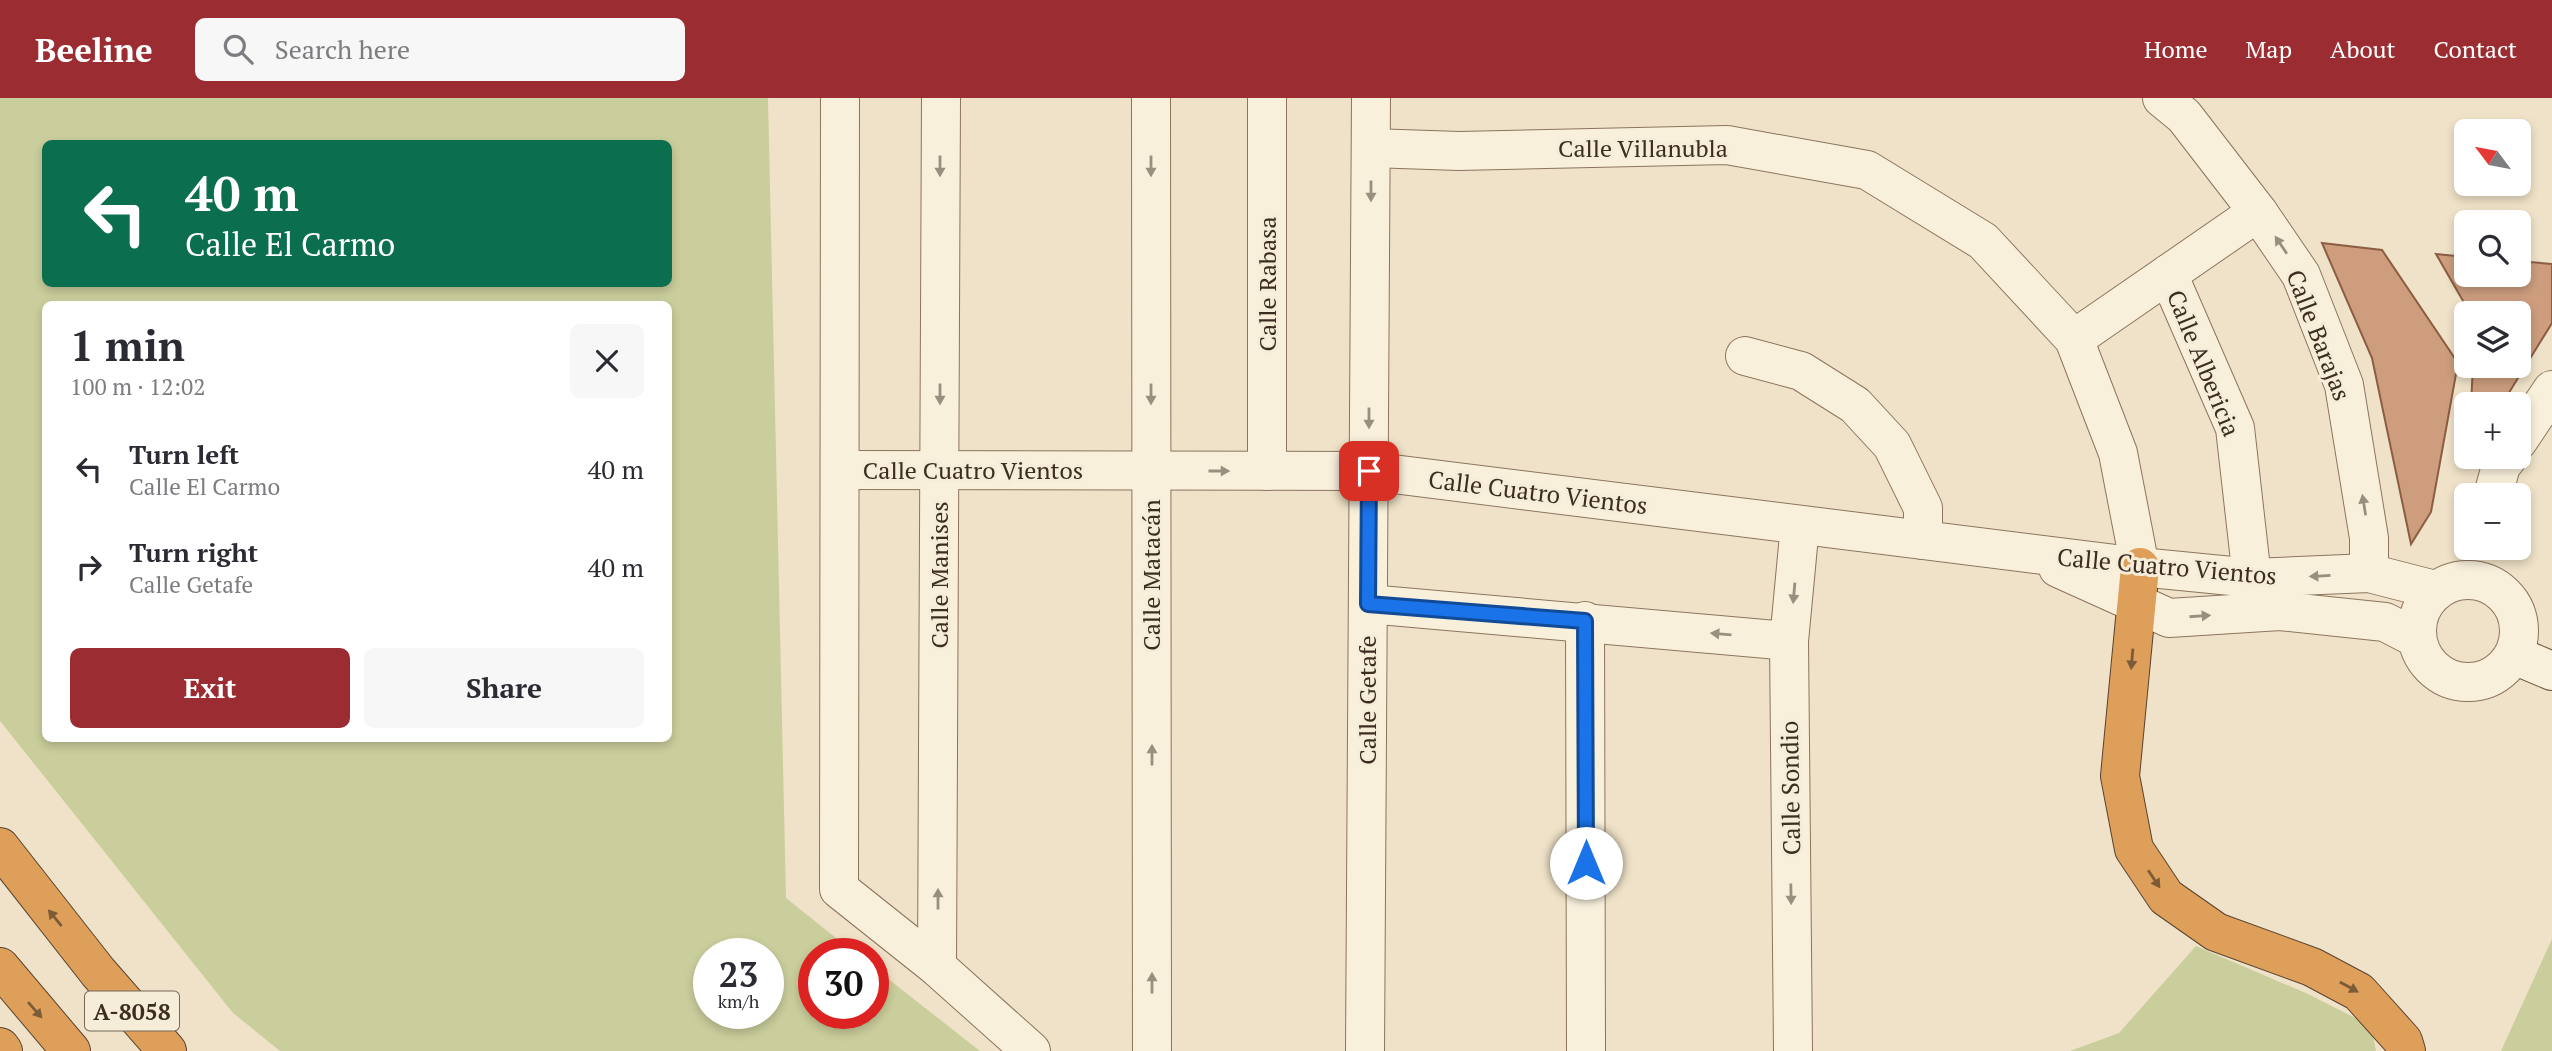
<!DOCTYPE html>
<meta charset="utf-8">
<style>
body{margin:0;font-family:"PT Serif",serif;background:#f7f7f7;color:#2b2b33;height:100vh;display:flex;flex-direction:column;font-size:26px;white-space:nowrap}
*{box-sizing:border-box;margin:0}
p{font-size:23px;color:#7c7c81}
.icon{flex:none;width:38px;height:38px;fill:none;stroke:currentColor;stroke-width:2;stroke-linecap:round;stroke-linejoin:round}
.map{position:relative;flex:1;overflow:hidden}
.panel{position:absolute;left:42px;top:203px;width:630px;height:441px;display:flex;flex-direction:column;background:#fff;border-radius:10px;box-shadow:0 4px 10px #0003}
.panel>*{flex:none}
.guide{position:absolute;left:42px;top:42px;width:630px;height:147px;border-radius:10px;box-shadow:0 4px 10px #0003;background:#0b6e4f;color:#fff;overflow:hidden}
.needle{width:46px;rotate:302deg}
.fabs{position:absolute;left:2454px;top:21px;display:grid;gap:14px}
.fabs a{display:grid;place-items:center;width:77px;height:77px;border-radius:10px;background:#fff;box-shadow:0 4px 10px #0003;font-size:35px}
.speed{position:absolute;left:693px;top:840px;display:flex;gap:14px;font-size:35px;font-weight:700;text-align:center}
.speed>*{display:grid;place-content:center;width:91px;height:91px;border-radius:50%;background:#fff;box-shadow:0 4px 10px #0003;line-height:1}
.speed small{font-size:18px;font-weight:400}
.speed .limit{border:10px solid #d22;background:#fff;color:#111}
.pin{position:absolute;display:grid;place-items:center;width:60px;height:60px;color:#fff;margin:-30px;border-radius:14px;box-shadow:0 4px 10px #0006}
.me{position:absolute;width:77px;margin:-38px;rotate:0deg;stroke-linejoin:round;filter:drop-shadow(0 0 5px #0008)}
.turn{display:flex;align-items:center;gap:24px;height:147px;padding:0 28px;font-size:32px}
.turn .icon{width:91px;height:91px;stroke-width:2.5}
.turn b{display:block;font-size:49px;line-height:60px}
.round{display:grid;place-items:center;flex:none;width:74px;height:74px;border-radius:10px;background:#f7f7f7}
.headline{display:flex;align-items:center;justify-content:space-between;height:119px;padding:0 28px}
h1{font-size:42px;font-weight:700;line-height:52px}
.primary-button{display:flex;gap:14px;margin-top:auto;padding:14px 28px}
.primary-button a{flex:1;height:80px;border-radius:10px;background:#9b2c31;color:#fff;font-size:28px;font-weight:700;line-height:80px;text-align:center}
.primary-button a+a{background:#f7f7f7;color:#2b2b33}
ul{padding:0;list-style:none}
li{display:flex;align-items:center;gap:21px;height:98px;padding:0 28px}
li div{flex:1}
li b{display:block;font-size:26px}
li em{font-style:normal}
header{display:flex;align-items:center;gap:42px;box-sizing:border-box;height:98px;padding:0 35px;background:#9b2c31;color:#fff}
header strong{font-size:33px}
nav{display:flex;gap:38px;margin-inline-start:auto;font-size:24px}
.search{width:490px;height:63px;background:#f7f7f7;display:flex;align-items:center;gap:18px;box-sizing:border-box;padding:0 24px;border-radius:10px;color:#7c7c81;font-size:26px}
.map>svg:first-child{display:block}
.green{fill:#cace9c;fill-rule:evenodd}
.building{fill:#cd9d7e;stroke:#8b5d42;stroke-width:2}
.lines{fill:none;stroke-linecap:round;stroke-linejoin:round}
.street-casing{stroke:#8c745d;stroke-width:40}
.secondary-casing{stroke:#6e5540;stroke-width:40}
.highway-casing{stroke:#5a4331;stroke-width:40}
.street{stroke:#f9f0dc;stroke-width:38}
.secondary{stroke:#f9f0dc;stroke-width:38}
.highway{stroke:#dd9f5a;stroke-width:38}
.oneway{fill:#9a8e7e}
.oneway2{fill:#7c5b37}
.route-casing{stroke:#114b97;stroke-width:18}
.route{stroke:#1a73e8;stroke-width:12}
.labels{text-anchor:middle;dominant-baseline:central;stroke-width:6;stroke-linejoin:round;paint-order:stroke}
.shield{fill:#f6edd8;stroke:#746757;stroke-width:2}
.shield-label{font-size:23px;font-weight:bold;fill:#3c2d20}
.street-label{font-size:24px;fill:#3c2d20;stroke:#f6edd8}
</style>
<header>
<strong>Beeline</strong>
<div class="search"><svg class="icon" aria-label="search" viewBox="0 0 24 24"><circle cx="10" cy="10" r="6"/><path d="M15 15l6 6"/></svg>Search here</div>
<nav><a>Home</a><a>Map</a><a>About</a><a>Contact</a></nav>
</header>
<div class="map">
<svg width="2552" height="953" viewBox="0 0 2552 953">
<rect width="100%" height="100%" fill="#efe2c8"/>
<g class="green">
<path d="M0,0H768L786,800L856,856H814V915H873V869L980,953H280L233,915L0,623ZM46,46H668V186H46ZM46,206H668V640H46ZM709,856H768V915H709Z"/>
<polygon points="2552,841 2552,953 2501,953"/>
<polygon points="2196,848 2308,896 2371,928 2376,953 2070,953 2119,935"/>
</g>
<g class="building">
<polygon points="2322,145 2382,152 2458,265 2431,414 2411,446 2372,260"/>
<polygon points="2436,156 2466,159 2466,177 2518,177 2518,163 2552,166 2552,225 2502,306 2471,306 2473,268 2518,268 2518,215 2470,215"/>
</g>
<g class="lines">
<g class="street-casing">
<g id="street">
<polyline points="840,0 839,791 937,869 1031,953"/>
<polyline points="1151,0 1152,953"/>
<polyline points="1267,0 1267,373"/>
<polyline points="2162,0 2184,18 2258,114 2301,177 2344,287 2369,440 2369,475"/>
<polyline points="1371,50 1459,53 1727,47 1867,72 1983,143 2074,241 2118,355 2140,469"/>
<polyline points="2168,176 2235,330 2252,480"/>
<polyline points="2074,241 2258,114"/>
<polyline points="1745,258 1801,273 1855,307 1892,347 1923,410 1923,442"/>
<polyline points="2518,343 2552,292"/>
<polyline points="840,372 1369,373 2140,469 2252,480 2369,475 2435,492"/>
<polyline points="2493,397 2501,368 2508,359"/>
<polyline points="2058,470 2169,520 2280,513 2385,524 2416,540"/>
<circle cx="2468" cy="533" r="51"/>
<polyline points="1368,506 1789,543"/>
<polyline points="1585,523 1586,953"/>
<polyline points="937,869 941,0"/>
<polyline points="1365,953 1371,0"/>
<polyline points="1793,953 1789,543 1800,427"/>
</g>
</g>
<g class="secondary-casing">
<polyline id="secondary" points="2514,557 2552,573"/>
</g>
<g class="highway-casing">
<g id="highway">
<polyline points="2140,469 2120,678 2134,751 2166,799 2216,834 2312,869 2359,894 2403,943 2406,953"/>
<polyline points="0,749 98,874 167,953"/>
<polyline points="0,869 71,953"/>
<polyline points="0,949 3,953"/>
</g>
</g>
<use href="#street" class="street"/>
<use href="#secondary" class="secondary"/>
<use href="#highway" class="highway"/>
</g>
<defs><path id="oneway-solid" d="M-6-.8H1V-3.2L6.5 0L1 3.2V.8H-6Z" transform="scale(1.75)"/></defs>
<g class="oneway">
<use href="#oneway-solid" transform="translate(940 68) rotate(90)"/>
<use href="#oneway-solid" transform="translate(1151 68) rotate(90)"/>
<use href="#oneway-solid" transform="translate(1371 93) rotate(90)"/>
<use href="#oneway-solid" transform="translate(2281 147) rotate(-124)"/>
<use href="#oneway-solid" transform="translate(940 296) rotate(90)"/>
<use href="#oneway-solid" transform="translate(1151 296) rotate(90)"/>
<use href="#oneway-solid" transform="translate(1369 320) rotate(90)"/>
<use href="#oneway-solid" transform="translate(1219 373)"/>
<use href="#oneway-solid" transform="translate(2364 407) rotate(-99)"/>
<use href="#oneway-solid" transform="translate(2320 478) rotate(177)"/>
<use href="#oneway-solid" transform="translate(1794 495) rotate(95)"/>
<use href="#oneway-solid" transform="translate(2200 518) rotate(-4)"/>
<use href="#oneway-solid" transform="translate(1721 536) rotate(-175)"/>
<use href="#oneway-solid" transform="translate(1152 657) rotate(-90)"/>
<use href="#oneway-solid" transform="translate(1791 796) rotate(89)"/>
<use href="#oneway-solid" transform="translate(938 801) rotate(-90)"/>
<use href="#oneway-solid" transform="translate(1152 885) rotate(-90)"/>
</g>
<g class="oneway2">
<use href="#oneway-solid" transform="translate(2132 561) rotate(95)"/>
<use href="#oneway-solid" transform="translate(2154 781) rotate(56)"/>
<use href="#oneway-solid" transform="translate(55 820) rotate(-129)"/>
<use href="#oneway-solid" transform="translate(2349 889) rotate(29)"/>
<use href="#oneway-solid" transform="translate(35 912) rotate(49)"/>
</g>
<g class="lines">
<g class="route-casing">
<polyline id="route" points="1369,373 1368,506 1585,523 1586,765"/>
</g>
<use href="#route" class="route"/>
</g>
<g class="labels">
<rect class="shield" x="85" y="893.5" width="94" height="39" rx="5"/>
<g class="shield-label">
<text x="132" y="913">A-8058</text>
</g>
<g class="street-label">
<text x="1643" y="50">Calle Villanubla</text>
<text transform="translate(1267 186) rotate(-90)">Calle Rabasa</text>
<text transform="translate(2319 237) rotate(69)">Calle Barajas</text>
<text transform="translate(2204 265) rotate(68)">Calle Albericia</text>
<text x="973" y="372">Calle Cuatro Vientos</text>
<text transform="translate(1538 394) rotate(7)">Calle Cuatro Vientos</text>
<text transform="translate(2167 468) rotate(5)">Calle Cuatro Vientos</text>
<text transform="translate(939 477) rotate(-90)">Calle Manises</text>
<text transform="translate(1151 477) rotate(-90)">Calle Matacán</text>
<text transform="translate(1367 602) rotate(-90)">Calle Getafe</text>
<text transform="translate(1790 690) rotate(-91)">Calle Sondio</text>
</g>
</g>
</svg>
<div class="fabs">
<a><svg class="needle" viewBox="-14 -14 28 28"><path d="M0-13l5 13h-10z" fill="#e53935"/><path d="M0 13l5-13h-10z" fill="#7c7c81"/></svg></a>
<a><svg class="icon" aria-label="search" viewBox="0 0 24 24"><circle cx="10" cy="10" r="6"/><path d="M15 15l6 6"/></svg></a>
<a><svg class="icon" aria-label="layers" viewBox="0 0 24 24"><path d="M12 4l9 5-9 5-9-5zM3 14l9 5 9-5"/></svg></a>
<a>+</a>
<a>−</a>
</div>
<div class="speed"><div>23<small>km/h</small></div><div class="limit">30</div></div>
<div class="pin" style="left:1369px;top:373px;background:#d93025"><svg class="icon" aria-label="arrive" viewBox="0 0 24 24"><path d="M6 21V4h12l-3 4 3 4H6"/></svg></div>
<svg class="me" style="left:1586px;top:765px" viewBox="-20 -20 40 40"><circle r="19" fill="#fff"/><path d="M0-13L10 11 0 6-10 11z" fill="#1a73e8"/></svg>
<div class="guide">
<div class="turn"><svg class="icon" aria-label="left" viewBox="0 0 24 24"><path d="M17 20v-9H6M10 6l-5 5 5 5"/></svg><div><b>40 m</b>Calle El Carmo</div></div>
</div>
<section class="panel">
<div class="headline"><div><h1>1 min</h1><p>100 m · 12:02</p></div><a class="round"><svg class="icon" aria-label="close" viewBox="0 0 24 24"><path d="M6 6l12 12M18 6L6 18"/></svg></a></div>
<ul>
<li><svg class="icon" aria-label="left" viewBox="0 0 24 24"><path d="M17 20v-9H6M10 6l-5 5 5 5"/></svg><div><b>Turn left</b><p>Calle El Carmo</p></div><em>40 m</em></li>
<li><svg class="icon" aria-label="right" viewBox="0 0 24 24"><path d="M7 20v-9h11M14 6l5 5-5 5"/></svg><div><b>Turn right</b><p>Calle Getafe</p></div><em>40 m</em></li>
</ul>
<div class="primary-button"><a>Exit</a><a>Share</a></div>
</section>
</div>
